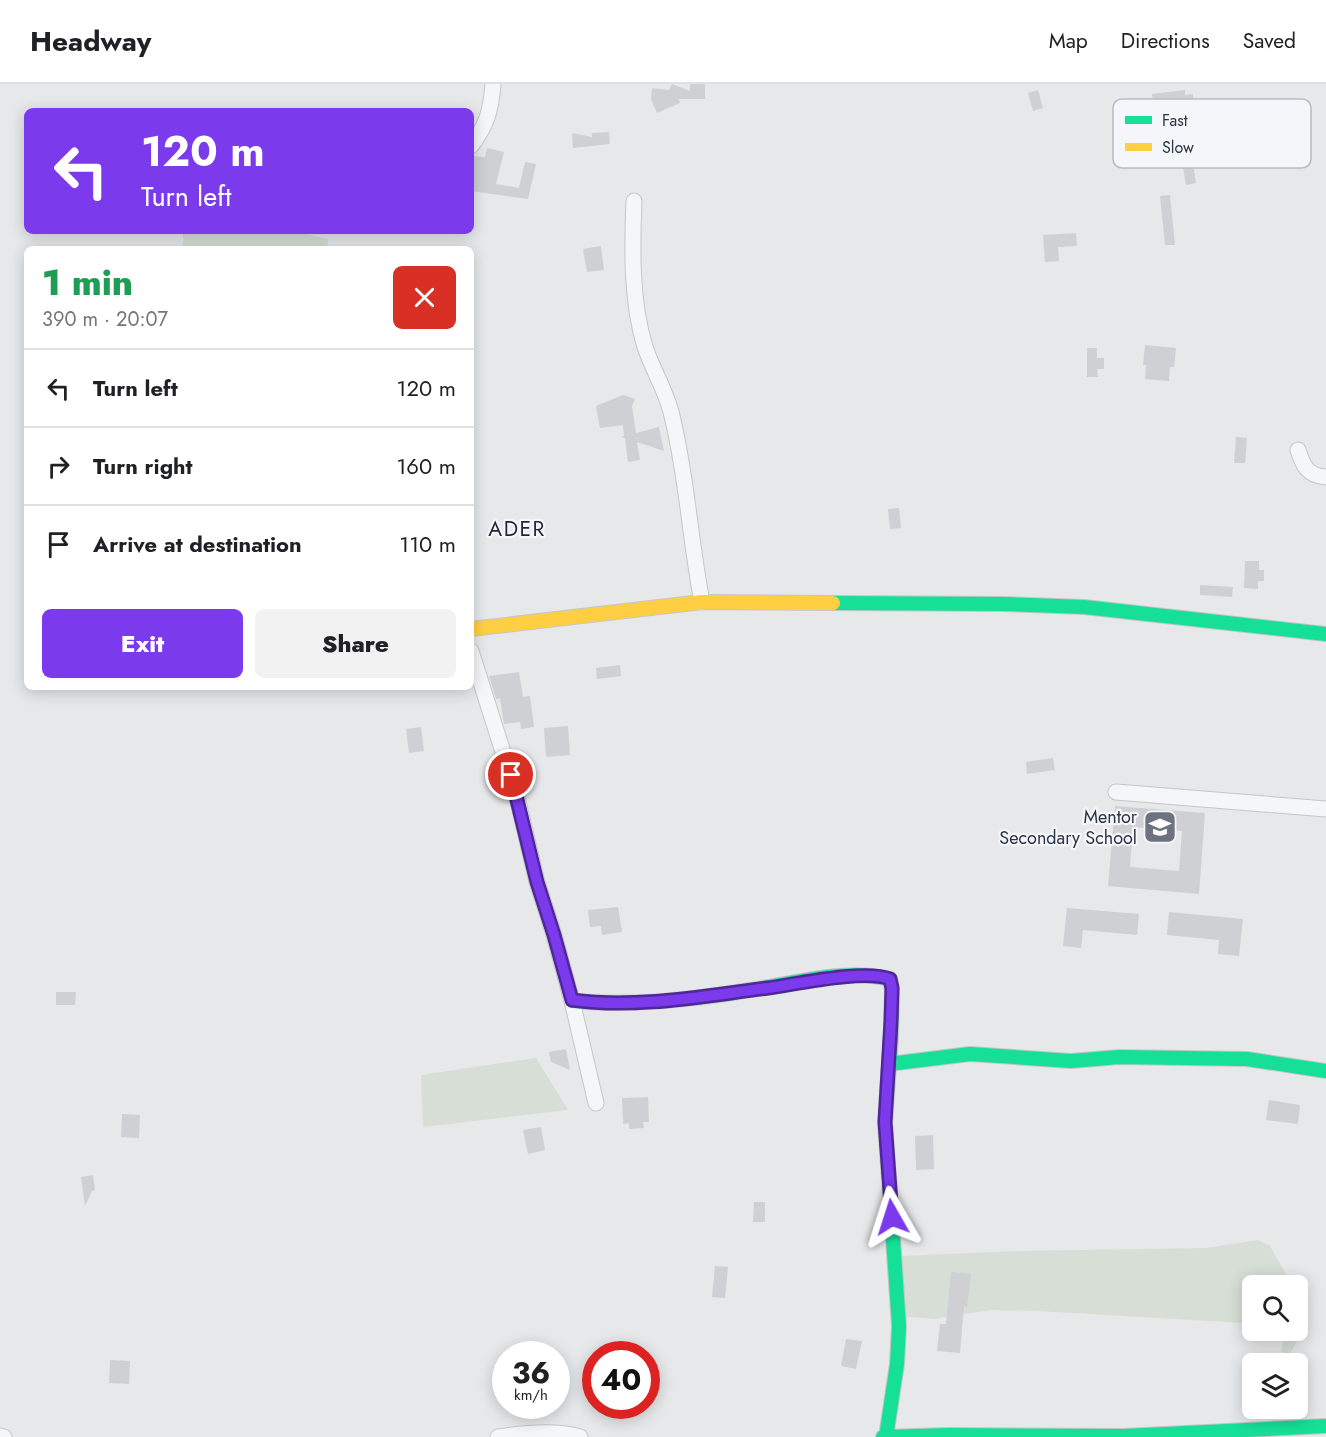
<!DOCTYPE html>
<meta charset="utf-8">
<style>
body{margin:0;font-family:Jost,sans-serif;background:#f2f2f2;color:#202124;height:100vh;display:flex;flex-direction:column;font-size:22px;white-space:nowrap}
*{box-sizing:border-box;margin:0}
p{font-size:20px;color:#757577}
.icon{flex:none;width:33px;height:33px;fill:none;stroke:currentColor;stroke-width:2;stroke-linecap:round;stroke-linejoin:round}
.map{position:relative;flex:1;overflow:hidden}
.details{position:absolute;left:24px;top:162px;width:450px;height:444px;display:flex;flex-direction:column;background:#fff;border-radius:9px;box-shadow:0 3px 15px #0003}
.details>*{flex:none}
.guide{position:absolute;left:24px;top:24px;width:450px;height:126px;border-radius:9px;box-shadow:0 3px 15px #0003;background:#7c3aed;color:#fff;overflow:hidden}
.controls{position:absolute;left:1242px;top:1191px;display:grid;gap:12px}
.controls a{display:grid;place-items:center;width:66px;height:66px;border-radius:9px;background:#fff;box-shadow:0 3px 15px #0003;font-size:30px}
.speed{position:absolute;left:492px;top:1257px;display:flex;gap:12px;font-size:30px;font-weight:700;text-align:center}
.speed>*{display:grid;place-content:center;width:78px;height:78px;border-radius:50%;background:#fff;box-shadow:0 3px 15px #0003;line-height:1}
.speed small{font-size:15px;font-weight:400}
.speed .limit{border:9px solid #d22;background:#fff;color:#111}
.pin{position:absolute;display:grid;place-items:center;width:51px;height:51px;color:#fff;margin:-26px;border:3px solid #fff;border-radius:50%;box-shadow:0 2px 6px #0007}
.me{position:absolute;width:66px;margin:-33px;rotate:354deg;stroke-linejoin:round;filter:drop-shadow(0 0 4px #0008)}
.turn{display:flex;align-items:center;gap:21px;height:126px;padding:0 18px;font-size:27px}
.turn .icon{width:78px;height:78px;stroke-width:2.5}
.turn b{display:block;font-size:42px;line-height:51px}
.round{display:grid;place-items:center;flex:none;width:63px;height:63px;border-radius:9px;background:#f2f2f2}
.head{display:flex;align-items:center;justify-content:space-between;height:102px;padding:0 18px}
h1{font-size:36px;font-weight:800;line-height:45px;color:#1e9e55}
.action{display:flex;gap:12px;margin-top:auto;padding:12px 18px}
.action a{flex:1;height:69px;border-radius:9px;background:#7c3aed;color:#fff;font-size:24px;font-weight:800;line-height:69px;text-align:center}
.action a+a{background:#f2f2f2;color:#202124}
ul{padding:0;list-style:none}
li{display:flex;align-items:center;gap:18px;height:78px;padding:0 18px;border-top:2px solid #e0e0e0}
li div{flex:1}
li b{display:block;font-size:22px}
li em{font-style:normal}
header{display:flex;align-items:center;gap:36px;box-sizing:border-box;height:84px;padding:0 30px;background:#fff;border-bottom:2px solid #e0e0e0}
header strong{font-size:28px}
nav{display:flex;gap:33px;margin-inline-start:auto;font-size:21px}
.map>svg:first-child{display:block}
.green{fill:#d6ded6}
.building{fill:#ced0d3;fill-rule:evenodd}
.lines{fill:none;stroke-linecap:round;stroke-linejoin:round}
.street-casing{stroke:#c4c6c8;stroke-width:17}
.fast-casing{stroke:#c4c6c8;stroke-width:16}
.slow-casing{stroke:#c4c6c8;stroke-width:16}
.street{stroke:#f5f6f7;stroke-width:15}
.fast{stroke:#16e098;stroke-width:14}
.slow{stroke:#ffcf43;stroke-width:14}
.route-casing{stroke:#51269a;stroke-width:15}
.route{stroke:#7c3aed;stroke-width:10}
.labels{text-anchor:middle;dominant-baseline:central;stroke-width:4.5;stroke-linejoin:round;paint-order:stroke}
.poi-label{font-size:18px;fill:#2b3445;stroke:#f4f6f9;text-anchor:end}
.quarter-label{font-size:21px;letter-spacing:1.5px;fill:#1d2536;stroke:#f4f6f9}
.key{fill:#f4f6f9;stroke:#b8bcc3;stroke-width:1.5}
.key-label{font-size:16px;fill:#2b3445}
</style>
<header>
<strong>Headway</strong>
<nav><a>Map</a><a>Directions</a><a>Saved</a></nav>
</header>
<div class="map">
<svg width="1326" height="1353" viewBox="0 0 1326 1353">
<rect width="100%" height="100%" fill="#e6e8ea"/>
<g class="green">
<polygon points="183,147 293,147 328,155 327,165 183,165"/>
<polygon points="536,974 568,1026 423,1043 421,991"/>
<polygon points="1258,1156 1270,1162 1292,1201 1252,1202 1252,1234 1244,1239 1037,1227 991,1226 934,1235 901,1232 900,1172 1021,1167 1206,1164"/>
<polygon points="1298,1212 1308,1231 1304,1245 1289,1271 1281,1267 1285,1247 1298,1246"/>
</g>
<g class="building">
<polygon points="672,0 690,7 690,0 705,0 705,14 707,15 679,15 680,19 657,29 651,15 652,4 669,6"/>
<polygon points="1038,6 1043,24 1033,27 1028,9"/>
<polygon points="1185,6 1185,11 1193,10 1194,22 1172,25 1172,20 1153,21 1152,10"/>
<polygon points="609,48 610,60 573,64 572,49 592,53 592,49"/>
<polygon points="1189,57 1196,99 1186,101 1179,59"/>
<polygon points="487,64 504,68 496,100 519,104 525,78 536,80 528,115 471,107 471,72 485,73"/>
<polygon points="1170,111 1175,161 1165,161 1160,112"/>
<polygon points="1076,149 1077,162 1058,163 1059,177 1045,178 1043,151"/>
<polygon points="601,162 604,186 587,188 583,165"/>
<polygon points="1145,261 1176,264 1174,283 1170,283 1169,297 1145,295 1146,281 1143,281"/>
<polygon points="1087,264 1097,264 1097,274 1104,274 1104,285 1097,285 1098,293 1087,293"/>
<polygon points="623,311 635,315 632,322 636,349 659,343 664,367 637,358 640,376 628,378 625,354 621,353 624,352 623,341 600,344 596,322"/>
<polygon points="1236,353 1247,354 1245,379 1234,379"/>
<polygon points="899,424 901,444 890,445 888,425"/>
<polygon points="1245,477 1259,477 1259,486 1264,486 1264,497 1258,497 1258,505 1244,504"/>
<polygon points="1200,501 1233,503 1232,513 1200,511"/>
<polygon points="620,581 621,592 597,595 596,584"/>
<polygon points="519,588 523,613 530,612 534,643 521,645 520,638 504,640 500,614 496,615 489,592"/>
<polygon points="568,642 570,671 546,673 544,644"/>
<polygon points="421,643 424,667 409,669 406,645"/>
<polygon points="1053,674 1055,686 1027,690 1026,678"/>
<path d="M1115,722L1205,729L1199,810L1108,802ZM1133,743L1182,747L1179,787L1130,783Z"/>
<polygon points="618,823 622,848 602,851 601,842 590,843 588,826"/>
<polygon points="1067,824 1139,830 1137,851 1083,846 1081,864 1063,862"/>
<polygon points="1169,828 1243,835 1239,872 1218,870 1219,856 1167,851"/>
<polygon points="56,908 76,908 75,921 56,921"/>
<polygon points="566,965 570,986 551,978 549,968"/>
<polygon points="648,1013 649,1038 643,1038 644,1044 629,1045 629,1039 623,1040 622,1014"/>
<polygon points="1269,1016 1300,1021 1298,1040 1266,1036"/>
<polygon points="122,1030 140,1031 139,1054 121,1053"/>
<polygon points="541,1043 545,1066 528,1070 523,1046"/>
<polygon points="933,1051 934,1085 916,1086 915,1052"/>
<polygon points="93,1091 95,1106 92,1107 85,1122 81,1093"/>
<polygon points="754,1118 765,1118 765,1138 753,1138"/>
<polygon points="715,1182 728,1183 725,1214 712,1213"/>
<polygon points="951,1188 971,1190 967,1223 964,1222 960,1269 937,1267 940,1240 946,1240"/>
<polygon points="846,1255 862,1257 856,1285 841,1282"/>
<polygon points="110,1276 130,1277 129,1300 109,1299"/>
</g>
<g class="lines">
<g class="street-casing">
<g id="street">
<path d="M471,62C487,41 491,26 493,0"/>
<path d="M634,117C632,165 631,217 645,263C653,287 667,308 672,332C687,393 690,456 702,518"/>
<path d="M1298,366C1303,382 1308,392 1326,393"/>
<polyline points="471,567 516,709 537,798 554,851 572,917 596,1019"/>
<polyline points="1116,708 1326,725"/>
<polyline points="0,1352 4,1353"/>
<path d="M498,1353C523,1349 555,1346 580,1353"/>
</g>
</g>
<g class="fast-casing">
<g id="fast">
<polyline points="833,519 1003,520 1084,523 1326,550"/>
<path d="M572,917C632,922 690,916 750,906C794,900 845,884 890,895L892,905L891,953L885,1038L899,1242L897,1280L886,1353"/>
<polyline points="889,980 970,970 1071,977 1119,973 1247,975 1326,987"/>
<polyline points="883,1353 948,1351 1124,1352 1326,1342"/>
</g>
</g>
<g class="slow-casing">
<polyline id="slow" points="471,545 702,518 833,519"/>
</g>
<use href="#street" class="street"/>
<use href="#fast" class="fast"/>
<use href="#slow" class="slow"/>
</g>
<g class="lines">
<g class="route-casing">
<path id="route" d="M511,691L537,798L554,851L572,916C637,925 703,912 768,904C797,900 864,885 890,895L892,904L891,937L885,1038L892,1133"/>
</g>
<use href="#route" class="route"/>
</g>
<defs>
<g id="school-square" transform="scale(1.725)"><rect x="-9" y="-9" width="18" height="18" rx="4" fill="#6c737f" stroke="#f4f6f9"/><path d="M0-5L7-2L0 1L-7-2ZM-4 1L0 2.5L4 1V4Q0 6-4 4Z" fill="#fff"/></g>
</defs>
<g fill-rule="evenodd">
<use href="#school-square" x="1160" y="743"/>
</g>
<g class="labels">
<g class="poi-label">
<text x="1137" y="733">Mentor<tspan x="1137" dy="21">Secondary School</tspan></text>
</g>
<g class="quarter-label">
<text x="517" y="445">ADER</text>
</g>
</g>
<rect x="1113" y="15" width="198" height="69" rx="9" class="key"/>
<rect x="1125" y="32" width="27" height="8" fill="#16e098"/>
<rect x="1125" y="59" width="27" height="8" fill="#ffcf43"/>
<g class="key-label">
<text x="1162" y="42">Fast</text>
<text x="1162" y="69">Slow</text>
</g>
</svg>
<div class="controls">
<a><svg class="icon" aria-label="search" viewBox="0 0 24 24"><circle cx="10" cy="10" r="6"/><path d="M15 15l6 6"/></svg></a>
<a><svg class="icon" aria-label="layers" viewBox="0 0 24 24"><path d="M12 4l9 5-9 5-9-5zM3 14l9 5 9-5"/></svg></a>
</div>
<div class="speed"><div>36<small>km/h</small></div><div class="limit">40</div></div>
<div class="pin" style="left:511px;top:691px;background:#d93025"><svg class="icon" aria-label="arrive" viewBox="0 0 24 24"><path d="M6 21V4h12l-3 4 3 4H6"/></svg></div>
<svg class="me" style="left:892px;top:1133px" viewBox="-20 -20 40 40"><path d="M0-17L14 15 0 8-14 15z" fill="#7c3aed" stroke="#fff" stroke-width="4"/></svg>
<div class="guide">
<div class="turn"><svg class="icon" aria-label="left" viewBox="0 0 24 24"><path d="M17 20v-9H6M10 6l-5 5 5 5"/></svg><div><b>120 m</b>Turn left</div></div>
</div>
<section class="details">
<div class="head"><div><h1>1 min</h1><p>390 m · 20:07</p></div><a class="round" style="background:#d93025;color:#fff"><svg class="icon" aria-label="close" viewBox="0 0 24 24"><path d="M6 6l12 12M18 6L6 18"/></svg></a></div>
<ul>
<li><svg class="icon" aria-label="left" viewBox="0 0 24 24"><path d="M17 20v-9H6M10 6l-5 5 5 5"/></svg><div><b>Turn left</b></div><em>120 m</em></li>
<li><svg class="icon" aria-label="right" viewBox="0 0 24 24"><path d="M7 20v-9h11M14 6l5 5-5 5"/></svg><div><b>Turn right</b></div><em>160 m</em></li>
<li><svg class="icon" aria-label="arrive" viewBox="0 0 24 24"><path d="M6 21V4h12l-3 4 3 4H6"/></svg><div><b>Arrive at destination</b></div><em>110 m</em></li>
</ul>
<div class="action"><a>Exit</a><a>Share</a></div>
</section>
</div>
